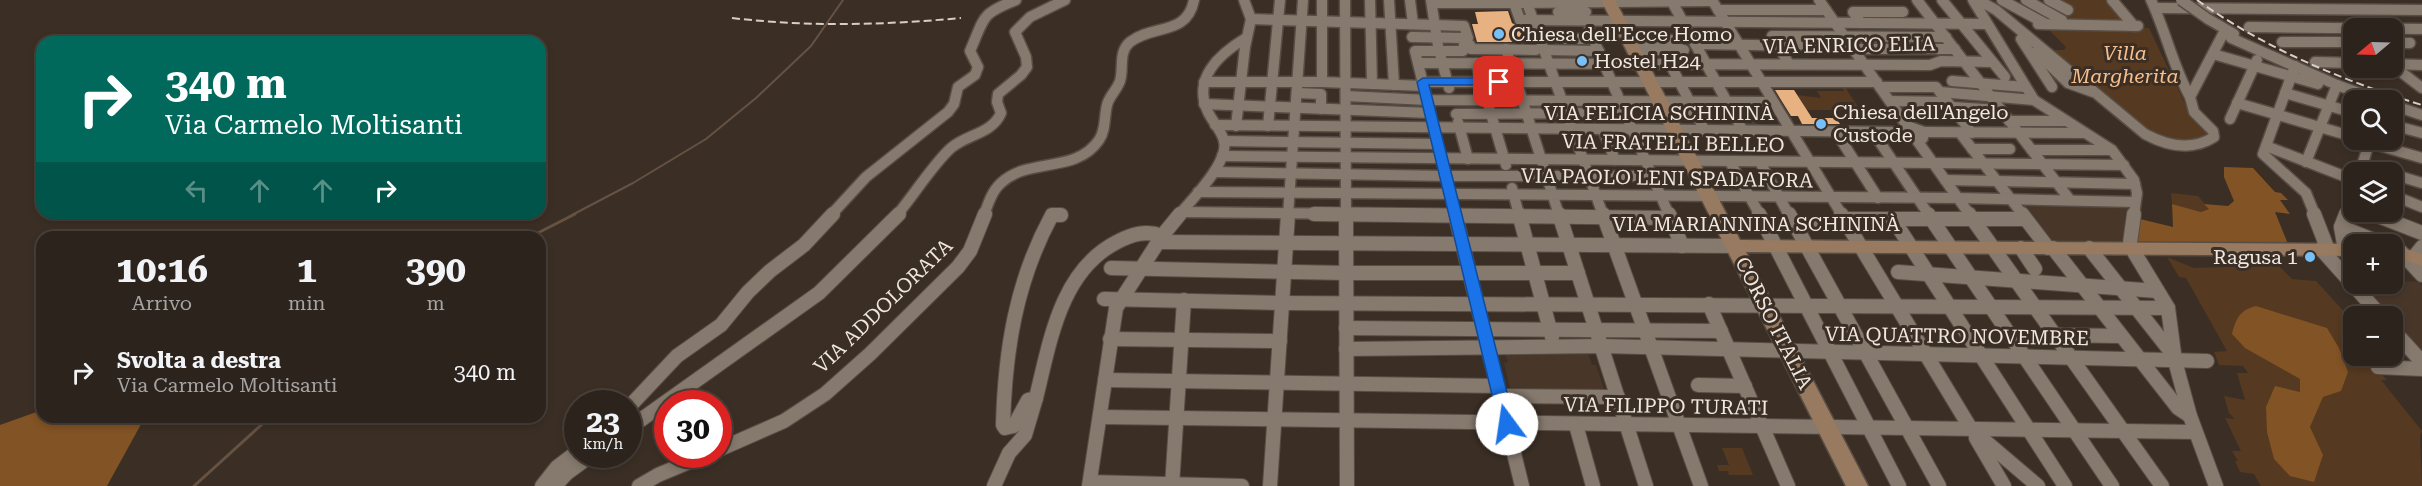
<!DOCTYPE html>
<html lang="it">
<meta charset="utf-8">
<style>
body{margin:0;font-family:"Roboto Serif",serif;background:#342b25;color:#f1f3f6;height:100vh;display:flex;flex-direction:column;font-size:22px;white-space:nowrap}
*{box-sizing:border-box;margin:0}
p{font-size:20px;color:#a6a4a3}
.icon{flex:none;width:33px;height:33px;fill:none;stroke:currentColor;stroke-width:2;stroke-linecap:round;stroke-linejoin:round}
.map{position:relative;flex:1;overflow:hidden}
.panel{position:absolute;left:36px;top:231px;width:510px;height:192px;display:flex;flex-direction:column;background:#2c231c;border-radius:18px;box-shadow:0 3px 9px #0003,0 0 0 2px #48403b}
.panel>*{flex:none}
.banner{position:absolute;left:36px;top:36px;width:510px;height:183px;border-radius:18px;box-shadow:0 3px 9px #0003,0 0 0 2px #48403b;background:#00695c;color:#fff;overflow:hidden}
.needle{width:39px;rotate:251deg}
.controls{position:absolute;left:2343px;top:18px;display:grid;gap:12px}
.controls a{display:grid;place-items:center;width:60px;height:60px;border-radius:12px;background:#2c231c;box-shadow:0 3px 9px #0003,0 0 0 2px #48403b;font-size:30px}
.speed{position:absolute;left:564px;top:390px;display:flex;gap:12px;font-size:30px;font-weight:700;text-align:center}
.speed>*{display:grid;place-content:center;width:78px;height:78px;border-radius:50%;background:#2c231c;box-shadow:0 3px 9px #0003,0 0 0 2px #48403b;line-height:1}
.speed small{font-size:15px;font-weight:400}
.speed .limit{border:9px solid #d22;background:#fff;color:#111}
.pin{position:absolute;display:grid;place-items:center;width:51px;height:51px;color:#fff;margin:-26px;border-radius:12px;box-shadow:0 3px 9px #0006}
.me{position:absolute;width:66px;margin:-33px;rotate:346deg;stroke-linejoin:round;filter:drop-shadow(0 0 4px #0008)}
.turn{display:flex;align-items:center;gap:21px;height:126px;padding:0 30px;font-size:27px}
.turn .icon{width:78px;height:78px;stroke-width:2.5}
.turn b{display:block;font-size:42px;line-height:51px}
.lanes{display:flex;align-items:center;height:57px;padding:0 30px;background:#0003;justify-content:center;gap:30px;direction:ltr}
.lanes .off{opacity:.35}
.eta{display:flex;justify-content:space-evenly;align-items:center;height:102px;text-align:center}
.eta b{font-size:36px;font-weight:700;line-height:42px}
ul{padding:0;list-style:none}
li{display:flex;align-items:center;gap:18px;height:78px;padding:0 30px}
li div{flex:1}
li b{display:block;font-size:22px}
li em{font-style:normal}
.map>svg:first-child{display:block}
.built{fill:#483729}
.green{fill:#553920}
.forest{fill:#825324}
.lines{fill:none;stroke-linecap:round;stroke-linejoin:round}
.stream-far1{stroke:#655243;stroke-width:2}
.stream{stroke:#655243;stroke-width:3}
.building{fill:#e7b182}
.street-far1-casing{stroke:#574d45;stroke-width:13}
.street-casing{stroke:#574d45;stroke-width:16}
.secondary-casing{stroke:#574d45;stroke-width:3}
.street-far1{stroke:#86796d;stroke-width:10}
.street{stroke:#86796d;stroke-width:14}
.secondary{fill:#977a5f;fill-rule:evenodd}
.rail{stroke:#d7cec7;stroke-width:2;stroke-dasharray:8 4;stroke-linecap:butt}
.street-bridge-casing{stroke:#574d45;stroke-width:13;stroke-linecap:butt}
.street-bridge{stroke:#86796d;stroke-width:10}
.route{fill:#1a73e8;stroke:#114b97;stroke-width:1.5}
.poi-dot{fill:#76c0f7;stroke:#3b2f25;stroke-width:2}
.labels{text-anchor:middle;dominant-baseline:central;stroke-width:6;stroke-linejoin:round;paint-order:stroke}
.poi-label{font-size:20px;fill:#efe7e0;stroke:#3b2f25;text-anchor:start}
.street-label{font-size:20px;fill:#efe7e0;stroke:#3b2f25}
.park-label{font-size:20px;font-style:italic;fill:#f8be8b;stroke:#3b2f25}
</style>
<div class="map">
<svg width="2422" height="486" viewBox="0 0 2422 486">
<rect width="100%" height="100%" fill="#3b2f25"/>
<g class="built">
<polygon points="2021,205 2130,207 2125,244 2051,243"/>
<polygon points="2393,273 2401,281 2419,282 2422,285 2422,354 2393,320 2392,316 2389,316 2360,284 2392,284"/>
<polygon points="1505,354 1588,354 1592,365 1596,365 1605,392 1511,392 1504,363 1508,362"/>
</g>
<g class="green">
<polygon points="2062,0 2109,0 2128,22 2077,24 2065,17 2074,8"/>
<polygon points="2045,26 2149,28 2188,110 2208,133 2207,136 2184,143 2151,135 2051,50 2064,50 2066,47"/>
<polygon points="1840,83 1843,84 1858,107 1853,107 1855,110 1806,110 1797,95 1821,98 1817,91 1844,91"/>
<polygon points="2171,193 2198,196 2209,209 2201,212 2172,204"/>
<polygon points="2167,257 2194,268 2278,265 2292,279 2316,281 2347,315 2342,316 2353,330 2354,356 2371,356 2377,362 2371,363 2387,380 2381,380 2422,431 2420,436 2422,486 2261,486 2254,474 2240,472 2235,461 2238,461 2232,451 2241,451 2225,418 2235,419 2229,413 2224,396 2245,400 2237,373 2248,373 2243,366 2219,365 2214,352 2227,351 2186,278 2179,277"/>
<polygon points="1722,448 1742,448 1753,475 1729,475 1728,471 1719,471 1717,465 1729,465"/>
</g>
<g class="forest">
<polygon points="2224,167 2253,168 2275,192 2281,193 2288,200 2280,200 2290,214 2275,212 2288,244 2137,245 2140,219 2173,227 2172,204 2201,212 2209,209 2204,204 2228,206 2234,201 2224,177"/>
<path d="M2256,306L2327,328L2339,348L2348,372L2341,391L2323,397L2310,427L2323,455L2314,482L2290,476L2274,459L2267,432L2266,407L2275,386L2300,392V379L2245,348L2232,334C2236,318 2240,310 2256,306Z"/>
<polygon points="42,410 42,417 145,417 107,486 0,486 0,425"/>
</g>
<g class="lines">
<polyline class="stream-far1" points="572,215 633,183 706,139 756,98 811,46 843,0"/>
<g class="stream">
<polyline points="530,237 575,214"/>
<polyline points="194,486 270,417"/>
</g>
</g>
<g class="building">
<polygon points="1508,11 1512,23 1521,28 1526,42 1477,42 1472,24 1478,24 1475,12"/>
<polygon points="1775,90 1794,90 1812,118 1836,118 1840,124 1802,124 1798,116 1791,116"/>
</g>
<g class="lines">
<g class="street-far1-casing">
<g id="street-far1">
<polyline points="1322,0 1322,82"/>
<polyline points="1345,0 1346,215"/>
<polyline points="1370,0 1372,84"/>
<polyline points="1389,0 1394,85"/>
<polyline points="1410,0 1413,24"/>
<polyline points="1431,0 1438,46 1449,88"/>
<polyline points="1526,0 1603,215"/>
<polyline points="1671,0 1743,131"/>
<polyline points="1712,0 1842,215"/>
<polyline points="1819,0 1907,126 1924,132 1923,138 1916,139 1970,215"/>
<polyline points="1917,0 2070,200"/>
<polyline points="1942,0 2005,77"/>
<polyline points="1973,0 2034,100 2112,150 2134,180 2137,193 2134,215"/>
<path d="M1978,0L1996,10L2145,134C2167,146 2192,151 2214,137L2213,131L2194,112L2190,97L2223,34"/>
<polyline points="2002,0 2046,24"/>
<polyline points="2026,0 2062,20"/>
<polyline points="2049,0 2068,10"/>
<polyline points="2112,0 2134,26"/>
<path d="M2151,0C2166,32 2173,66 2190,97"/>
<polyline points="1712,1 1514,3 1520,20 1987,24"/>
<polyline points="1432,3 1514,3"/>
<polyline points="2156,8 2422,10"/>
<polyline points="1718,10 1826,10"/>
<polyline points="1558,12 1586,12"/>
<polyline points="1251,19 1464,26 1468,38"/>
<polyline points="2208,19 2234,34"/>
<polyline points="1861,23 1853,12 1903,12"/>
<polyline points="2038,24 2138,26"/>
<polyline points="2249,27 2422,29"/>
<polyline points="1589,29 1669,215"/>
<polyline points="1412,37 1463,38 1464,45 1470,45 1471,49 1536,50"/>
<polyline points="2028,38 2021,39 2052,87"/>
<polyline points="2231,38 2337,85 2378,100"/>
<polyline points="1560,39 1594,39"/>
<polyline points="1628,40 1681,40"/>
<polyline points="2282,42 2354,42"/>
<polyline points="2392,43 2410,43"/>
<polyline points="1695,44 1814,46"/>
<polyline points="1815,48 1853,48"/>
<polyline points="1506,49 1559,215"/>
<polyline points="1853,49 1955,49"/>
<polyline points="1544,50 1599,51"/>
<polyline points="1633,50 1684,50"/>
<polyline points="2036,52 2068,83 2093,92"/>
<polyline points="2213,54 2318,84"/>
<polyline points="2315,62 2354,63"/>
<polyline points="1418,63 1930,65 1941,61 1992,62"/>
<polyline points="1476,63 1506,165"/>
<polyline points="1670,64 1705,131"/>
<polyline points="1789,64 1772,36 1946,37"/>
<polyline points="2392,64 2422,65"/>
<polyline points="2392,65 2422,88"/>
<polyline points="2295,66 2263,154 2306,193 2315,215"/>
<polyline points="1952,81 2025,87"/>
<polyline points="1204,82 1322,82 1424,86"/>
<polyline points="1423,82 1877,82"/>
<polyline points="1880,87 1936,87 1972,133"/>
<polyline points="1940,92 2034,100"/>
<polyline points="1297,93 1321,94 1321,109"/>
<polyline points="2285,93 2354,113"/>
<polyline points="1346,96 1427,100 1773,102"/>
<polyline points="1890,101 1947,102"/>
<polyline points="2237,103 2354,137"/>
<polyline points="1204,104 1430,113"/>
<polyline points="2392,105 2422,115"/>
<polyline points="1952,107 2001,110"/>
<polyline points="1456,114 1626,113"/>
<polyline points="1666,114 1734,114"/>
<polyline points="1736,117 1756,117"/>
<polyline points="2230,119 2257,60"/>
<polyline points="2009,121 2065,121"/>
<polyline points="1458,122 1468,159"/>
<polyline points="1215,125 1900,132"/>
<polyline points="2392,125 2422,133"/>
<polyline points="1236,126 1245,47 1251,19 1244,0"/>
<polyline points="1268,126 1280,0"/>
<polyline points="1603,130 1615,160"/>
<polyline points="1836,132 1878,198"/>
<polyline points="1873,132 1929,215"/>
<polyline points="1924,132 2085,133"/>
<polyline points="1960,133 2023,215"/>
<polyline points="2360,140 2422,158"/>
<polyline points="1224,141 1438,144"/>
<polyline points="2266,146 2354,180"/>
<polyline points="1972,149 2010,149"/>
<polyline points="2032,150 2110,150"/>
<polyline points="1222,156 2124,165"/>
<polyline points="1730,162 1760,215"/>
<polyline points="1760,162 1789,215"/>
<polyline points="2306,162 2337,85"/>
<polyline points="2363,164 2389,172"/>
<polyline points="1214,172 1446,176 1654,176"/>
<polyline points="2360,172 2370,140"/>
<polyline points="2392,174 2422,183"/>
<polyline points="1945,180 2135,184"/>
<polyline points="1512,188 1519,215"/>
<polyline points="1198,192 1958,198 2135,202"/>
<polyline points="2392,195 2422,207"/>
<polyline points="1181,212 1437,215"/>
<polyline points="2369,212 2377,215"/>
<path d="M831,215L866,177L948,112L954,104L958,87L975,75L978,67L970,51C985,17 980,14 1016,0"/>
<path d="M897,215C913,196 934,163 951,148C967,134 992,134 1001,113L997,102L998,94L1021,75L1027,67L1026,57L1015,32L1030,17L1065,0"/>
<path d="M984,215C988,204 992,191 1001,183C1028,157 1076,174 1099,140C1106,130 1104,117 1107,105C1109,96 1117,90 1120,81C1124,68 1118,52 1130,42C1153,24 1187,36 1194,0"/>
<polyline points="1052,215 1061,215"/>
<path d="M1179,215C1192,199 1229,163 1224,141C1222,131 1212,121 1208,112C1192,79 1219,54 1246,38"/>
<polyline points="1288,215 1303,0"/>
<polyline points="1455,215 1415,51 1463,51"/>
<polyline points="2345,215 2354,189"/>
</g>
</g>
<g class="street-casing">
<g id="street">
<polyline points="1314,214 1671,218"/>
<polyline points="1346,214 1347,486"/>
<polyline points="1455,214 1522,486"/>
<polyline points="1519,214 1552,337"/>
<polyline points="1559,214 1646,486"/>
<polyline points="1603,214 1701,486"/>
<polyline points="1669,214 1682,246"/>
<polyline points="1759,214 1899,486"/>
<polyline points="1789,214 1939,486"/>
<polyline points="1841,214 1971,429 2038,486"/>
<polyline points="1928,214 2112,486"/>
<polyline points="1969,214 2162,486"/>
<polyline points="2022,214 2048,248"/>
<polyline points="2314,214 2328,250"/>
<polyline points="2373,214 2422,233"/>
<path d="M1061,215H1052C1016,281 1005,350 1003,425L1005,428L1014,426L1028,400L1036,398C1050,342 1060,271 1117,242C1132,234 1146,230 1162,236"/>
<polyline points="1844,219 2024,219"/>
<polyline points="1893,219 2065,486"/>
<polyline points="1794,224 1847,224"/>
<polyline points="2341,227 2383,244"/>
<polyline points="1158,242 1734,246"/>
<polyline points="2130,243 2134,214"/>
<polyline points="2021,248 2035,269"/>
<polyline points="2053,248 2178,408 2190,416"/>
<polyline points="2089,248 2175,357"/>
<polyline points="2321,249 2381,316"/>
<polyline points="2345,250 2341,227 2346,214"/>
<polyline points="2400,251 2422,275"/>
<polyline points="2134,252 2168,308 2175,361 2190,416 2216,486"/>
<polyline points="2414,257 2422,247"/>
<polyline points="1111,268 1346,273 1578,273"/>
<polyline points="1898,272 2157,291"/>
<polyline points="1104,299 1282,303 2168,308"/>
<polyline points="1709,304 1788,486"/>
<polyline points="1346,328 1721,331"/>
<polyline points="2392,329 2422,362"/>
<polyline points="2055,335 2119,336"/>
<polyline points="1110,339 1280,341"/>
<polyline points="1346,349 1601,346 2207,361"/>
<polyline points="2378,367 2422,369"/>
<polyline points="1105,380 1497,386"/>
<polyline points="1698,385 1745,386"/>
<polyline points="1500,396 1618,397"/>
<polyline points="628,408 677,356 721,325 748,292 770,271 804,245 833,214"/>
<polyline points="1101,417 2195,432"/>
<polyline points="1576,425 1593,486"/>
<polyline points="628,429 819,293 899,214"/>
<polyline points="1976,438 2004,486"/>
<polyline points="718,450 784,421 825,394 870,354 958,267 970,251 985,214"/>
<polyline points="1090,482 1242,486"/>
<polyline points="542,486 557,467 578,451"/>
<polyline points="555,486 567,473 593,454"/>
<polyline points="639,486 658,475 708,454"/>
<polyline points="994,486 1009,453 1025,435 1036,398"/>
<polyline points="1089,486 1116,308 1162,236 1180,214"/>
<polyline points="1172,486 1184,300"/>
<polyline points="1270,486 1288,214"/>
</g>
</g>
<g class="secondary-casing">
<g id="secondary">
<polygon points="1601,0 1615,0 1740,240 2354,244 2354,256 1746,252 1868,486 1846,486"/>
<polygon points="2392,245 2422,254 2422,266 2392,256"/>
</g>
</g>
<use href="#street-far1" class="street-far1"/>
<use href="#street" class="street"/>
<use href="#secondary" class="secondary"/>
<g class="rail">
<path d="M2197,0C2266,49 2341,80 2422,105"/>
<path d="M732,18C809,27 884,25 961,18"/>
</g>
<g class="street-bridge-casing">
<polyline id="street-bridge" points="2181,0 2208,19"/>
</g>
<use href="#street-bridge" class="street-bridge"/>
</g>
<polygon class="route" points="1423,78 1499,78 1504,82 1499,85 1429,85 1515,424 1512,428 1501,428 1499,424 1417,82"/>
<g class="poi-dot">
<circle cx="1499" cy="34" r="6"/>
<circle cx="1582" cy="61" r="6"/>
<circle cx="1821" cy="124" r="6"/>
<circle cx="2310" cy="257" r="6"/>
</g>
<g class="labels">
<g class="poi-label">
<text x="1511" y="34">Chiesa dell'Ecce Homo</text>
<text x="1594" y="61">Hostel H24</text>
<text x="1833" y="112">Chiesa dell'Angelo<tspan x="1833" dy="23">Custode</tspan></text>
<text x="2298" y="257" text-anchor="end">Ragusa 1</text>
</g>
<g class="street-label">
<text transform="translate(1849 45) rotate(-1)">VIA ENRICO ELIA</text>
<text x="1659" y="113">VIA FELICIA SCHININÀ</text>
<text transform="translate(1673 143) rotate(1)">VIA FRATELLI BELLEO</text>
<text transform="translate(1667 178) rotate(1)">VIA PAOLO LENI SPADAFORA</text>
<text x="1756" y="224">VIA MARIANNINA SCHININÀ</text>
<text transform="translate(883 306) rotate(-44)">VIA ADDOLORATA</text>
<text transform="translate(1774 323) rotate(63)">CORSO ITALIA</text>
<text transform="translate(1957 336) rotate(1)">VIA QUATTRO NOVEMBRE</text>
<text transform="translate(1666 406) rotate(1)">VIA FILIPPO TURATI</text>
</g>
<g class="park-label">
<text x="2125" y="53">Villa<tspan x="2125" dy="23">Margherita</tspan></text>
</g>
</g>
</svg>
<div class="controls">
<a><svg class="needle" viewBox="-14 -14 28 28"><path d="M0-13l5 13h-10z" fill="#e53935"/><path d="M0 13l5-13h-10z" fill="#a6a4a3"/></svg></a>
<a><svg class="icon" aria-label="search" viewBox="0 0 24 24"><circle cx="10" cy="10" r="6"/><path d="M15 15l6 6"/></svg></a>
<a><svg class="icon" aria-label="layers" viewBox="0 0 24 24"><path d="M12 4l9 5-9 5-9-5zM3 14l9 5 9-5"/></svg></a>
<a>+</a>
<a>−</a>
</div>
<div class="speed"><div>23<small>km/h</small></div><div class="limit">30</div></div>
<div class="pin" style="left:1499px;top:82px;background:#d93025"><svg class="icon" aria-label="arrive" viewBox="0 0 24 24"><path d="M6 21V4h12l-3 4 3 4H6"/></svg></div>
<svg class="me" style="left:1507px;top:424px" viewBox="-20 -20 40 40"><circle r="19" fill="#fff"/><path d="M0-13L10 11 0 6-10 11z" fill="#1a73e8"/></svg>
<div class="banner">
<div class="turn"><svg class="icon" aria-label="right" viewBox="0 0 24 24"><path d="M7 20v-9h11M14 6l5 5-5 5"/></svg><div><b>340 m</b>Via Carmelo Moltisanti</div></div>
<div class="lanes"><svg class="icon off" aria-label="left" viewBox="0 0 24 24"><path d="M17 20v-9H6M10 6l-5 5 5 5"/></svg><svg class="icon off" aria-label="ahead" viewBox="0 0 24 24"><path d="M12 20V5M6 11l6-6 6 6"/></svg><svg class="icon off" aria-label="ahead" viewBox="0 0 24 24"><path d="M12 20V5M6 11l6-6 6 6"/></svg><svg class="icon" aria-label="right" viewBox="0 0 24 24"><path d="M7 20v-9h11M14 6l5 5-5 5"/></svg></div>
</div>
<section class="panel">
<div class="eta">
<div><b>10:16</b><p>Arrivo</p></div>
<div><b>1</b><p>min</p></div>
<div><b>390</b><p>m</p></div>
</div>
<ul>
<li><svg class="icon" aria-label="right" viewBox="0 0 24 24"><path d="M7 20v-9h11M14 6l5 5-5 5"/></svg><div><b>Svolta a destra</b><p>Via Carmelo Moltisanti</p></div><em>340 m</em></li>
</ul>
</section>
</div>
